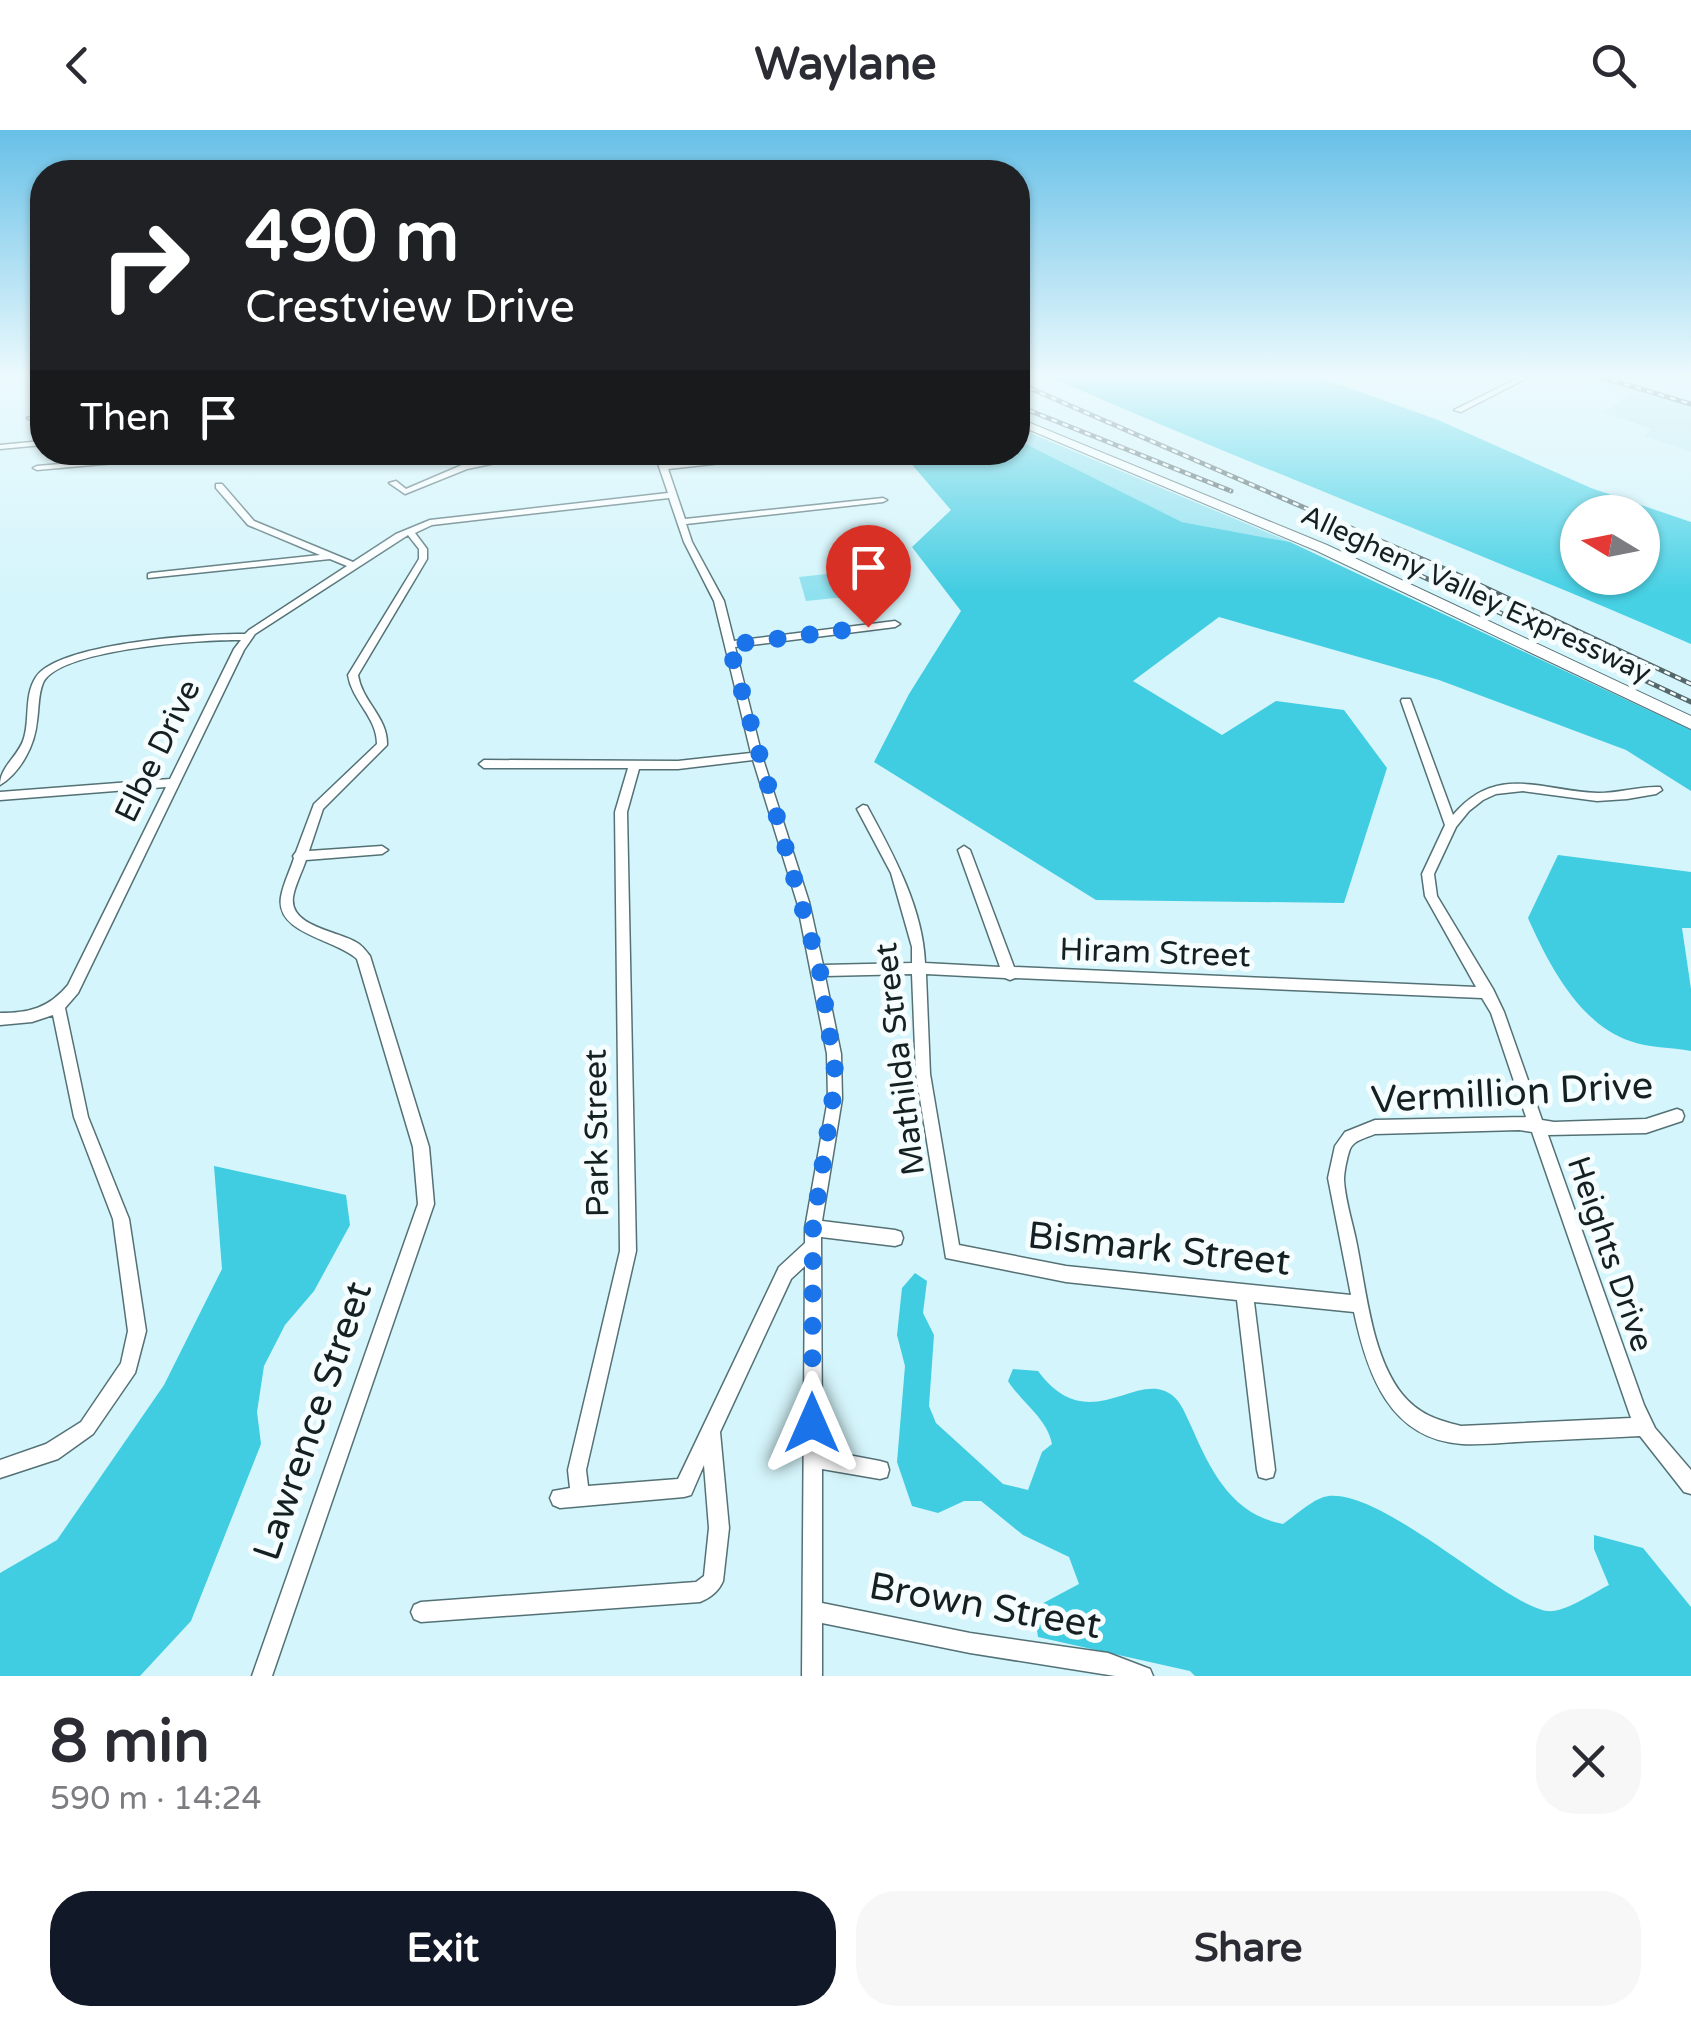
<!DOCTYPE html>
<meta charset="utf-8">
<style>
body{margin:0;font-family:"Varela Round",sans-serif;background:#f7f7f7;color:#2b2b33;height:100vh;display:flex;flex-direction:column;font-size:38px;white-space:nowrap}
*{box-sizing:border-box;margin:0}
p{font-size:32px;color:#7c7c81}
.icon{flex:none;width:55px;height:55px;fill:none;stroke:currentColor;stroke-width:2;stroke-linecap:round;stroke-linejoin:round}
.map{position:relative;height:1546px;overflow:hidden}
.sheet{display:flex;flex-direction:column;background:#fff;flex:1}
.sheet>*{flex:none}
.guide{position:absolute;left:30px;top:30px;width:1000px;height:305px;border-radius:40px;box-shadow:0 2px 8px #0004;background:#202124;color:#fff;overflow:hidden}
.needle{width:65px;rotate:280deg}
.tools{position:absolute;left:1560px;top:365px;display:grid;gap:20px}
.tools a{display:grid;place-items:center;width:100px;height:100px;border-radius:50%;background:#fff;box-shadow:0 2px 8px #0004;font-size:50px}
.pin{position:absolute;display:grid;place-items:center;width:85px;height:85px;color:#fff;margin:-102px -42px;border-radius:50% 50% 50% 0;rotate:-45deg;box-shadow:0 0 10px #0007}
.pin .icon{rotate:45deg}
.me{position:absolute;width:110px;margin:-55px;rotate:0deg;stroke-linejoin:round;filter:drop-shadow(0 0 8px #0008)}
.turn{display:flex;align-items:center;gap:35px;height:210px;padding:0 50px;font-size:45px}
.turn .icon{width:130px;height:130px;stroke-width:2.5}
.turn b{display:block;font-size:70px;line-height:85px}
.then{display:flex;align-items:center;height:95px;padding:0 50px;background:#0003;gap:20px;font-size:38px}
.round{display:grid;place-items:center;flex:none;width:105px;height:105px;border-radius:40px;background:#f7f7f7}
.overview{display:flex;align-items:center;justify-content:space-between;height:170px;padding:0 50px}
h1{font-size:60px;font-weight:700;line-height:75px}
.button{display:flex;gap:20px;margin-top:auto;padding:20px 50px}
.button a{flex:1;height:115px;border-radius:40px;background:#111827;color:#fff;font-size:40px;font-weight:700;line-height:115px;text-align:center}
.button a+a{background:#f7f7f7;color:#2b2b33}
header{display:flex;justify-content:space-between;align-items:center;height:130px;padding:0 50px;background:#fff;font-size:45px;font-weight:700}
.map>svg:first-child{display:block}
.built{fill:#c0eaf1}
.green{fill:#8fe1ef}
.forest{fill:#40cce1}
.water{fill:#46d1e5;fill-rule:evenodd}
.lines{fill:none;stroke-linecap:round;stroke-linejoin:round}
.minor-casing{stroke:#547176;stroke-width:3}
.highway-casing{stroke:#547176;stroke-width:2}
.minor{fill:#fff;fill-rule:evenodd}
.highway{fill:#fff;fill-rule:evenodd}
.rail-casing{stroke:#54686b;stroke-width:5}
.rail{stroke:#f6fdfe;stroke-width:2.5;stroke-dasharray:6;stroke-linecap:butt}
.route{stroke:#1a73e8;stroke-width:18;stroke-dasharray:0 32.4}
.labels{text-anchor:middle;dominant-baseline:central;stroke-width:10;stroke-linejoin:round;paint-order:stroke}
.far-street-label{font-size:28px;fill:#142022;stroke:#f6fdfe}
.street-label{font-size:32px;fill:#142022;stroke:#f6fdfe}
.near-street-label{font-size:38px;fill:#142022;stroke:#f6fdfe}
</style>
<header><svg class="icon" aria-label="back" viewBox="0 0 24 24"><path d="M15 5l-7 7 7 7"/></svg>Waylane<svg class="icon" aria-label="search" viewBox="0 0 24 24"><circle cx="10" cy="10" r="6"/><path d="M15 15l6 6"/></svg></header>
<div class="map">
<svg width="1691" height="1546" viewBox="0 0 1691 1546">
<rect width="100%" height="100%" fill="#d4f5fb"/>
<polygon class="built" points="1563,247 1595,247 1691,277 1691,322 1645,306 1652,299 1603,282 1628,267"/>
<g class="green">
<polygon points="1018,298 1290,412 1182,392 1018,310"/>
<polygon points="845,442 855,466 806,471 799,447"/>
</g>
<g class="forest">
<polygon points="1018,310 1182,392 1290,412 1691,600 1691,661 1626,620 1439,550 1219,487 1133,551 1222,605 1276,571 1344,580 1387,638 1344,773 1096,770 874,632 909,564 961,481 912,417 951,380 902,323 1018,322"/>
<path d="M1558,725L1691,742V798H1682L1691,859V921C1672,917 1648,918 1630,911C1579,894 1548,833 1528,788Z"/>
<polygon points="214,1036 346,1065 350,1095 314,1161 285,1195 264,1236 257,1282 261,1314 191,1491 140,1546 0,1546 0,1443 57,1410 164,1255 222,1139"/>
<path d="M915,1143L927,1151L923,1183L934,1205L929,1276L936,1293L1003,1354L1028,1360L1042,1322L1052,1314C1047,1288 1022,1273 1008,1251L1013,1239L1038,1241C1089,1310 1136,1238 1172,1265C1182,1273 1186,1286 1192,1298C1211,1342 1233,1385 1283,1394C1296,1385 1315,1367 1329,1366C1389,1361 1515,1486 1553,1481C1570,1479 1593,1463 1609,1455L1594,1419V1405L1643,1418L1691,1477V1546H1195L1190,1541L1038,1507L1034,1478L1079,1454L1069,1427L1023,1405L981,1371H964L938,1383L912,1376L897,1332L905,1236L897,1205L902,1158Z"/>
</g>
<path class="water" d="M1050,247H1319L1438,290L1591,358L1691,392V514C1479,422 1262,340 1050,247ZM1578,382H1642V448H1578Z"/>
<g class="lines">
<g class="minor-casing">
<g id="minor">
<polygon points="1520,247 1529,247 1461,282 1454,280"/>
<polygon points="42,285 42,289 31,290 27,288"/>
<polygon points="42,311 42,315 0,319 0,315"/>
<polygon points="199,322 236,322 37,340 33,338 37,336"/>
<polygon points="531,322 549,322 467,339 405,364 389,353 396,351 406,359 462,335"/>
<path d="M654,322H662L666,334L789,322H821L668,339L685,389L883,368L887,370L883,372L686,394L692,412L724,471L734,511L895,491L900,494L895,497L735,517L762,626L809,772L823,835L912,833V817L891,743L857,679L863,675L867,676C893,724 923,778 925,833L1000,837L958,720L964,716L970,720L1014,837L1476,857L1425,766L1422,744L1445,695L1401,571L1402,569H1410L1411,571L1453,685C1497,633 1542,661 1598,663C1619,663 1640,656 1660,657L1662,660L1656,664L1627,669L1597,671L1523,661L1496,664L1483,670L1469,681L1456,697L1434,744L1437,766L1493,859L1504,882L1542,990L1554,992L1646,989L1677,979L1682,981L1684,986L1682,991L1646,1003L1548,1005L1644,1275L1655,1298L1691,1340V1364L1684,1362L1640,1306C1599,1308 1558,1310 1516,1312C1499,1313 1480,1315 1462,1314C1389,1309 1367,1243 1354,1182L1254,1172L1275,1340L1273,1347L1266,1349L1259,1347L1257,1340L1237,1170L1066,1152L946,1128L916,944L912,844L825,846L841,924L842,969L822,1091L895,1100L901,1102L903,1108L901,1114L895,1116L821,1107L822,1320L880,1331L887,1333L889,1340L887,1347L880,1349L822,1339V1473L970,1503L1108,1523L1150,1539L1153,1546H1115L970,1523L822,1493V1546H802L805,1136L791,1149L720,1302L729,1398L723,1451C719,1461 710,1468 700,1472L421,1492L414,1489L411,1482L414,1475L421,1472L696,1452L704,1446L709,1398L704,1335L691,1365L684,1367L560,1378L553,1375L550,1368L553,1361L570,1358L568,1340L620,1121L615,682L628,638H484L479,634L484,630L678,631L751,623L714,471L684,412L669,368L432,395L415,403L427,419V429L358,545C362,572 388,587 387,615L323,679L309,721L382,716L388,720L382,724L306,730C302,742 295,755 293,767C289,798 341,801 359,814C364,818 366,821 370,826L429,1017L434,1074L272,1546H252L418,1074L413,1017L357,829C336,809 275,804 281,767C283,754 290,741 294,728L293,726L296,722L314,674L377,614C377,587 352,571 348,545L419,429V419L408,405L255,504L244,520L78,863L65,878L88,987L129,1089L146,1201L135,1243L93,1304L58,1329L0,1348V1330L46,1314L81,1292L121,1233L128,1201L113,1089L74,987L53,885L32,892L0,895V883C29,883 49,878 68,855L166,657L0,670V662L170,649L234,519L241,510C205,509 58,519 43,553C38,565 39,579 37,591C35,615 21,642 0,655C0,636 19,626 24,608C30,589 24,565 36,547C58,513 205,503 245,504L249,500L347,436L330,429L148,448V444L151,443L320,425L248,395L216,358V354H222L254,391L353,432L396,404L430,390L668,363ZM753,630L797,772L827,924L828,969L805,1098V1113L779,1137L678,1349L588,1356L586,1340L636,1121L627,682L639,639H678ZM926,844L1005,848L1010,850L1015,848L1482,868L1491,883L1526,987L1375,990L1345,1002L1335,1016L1328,1048L1351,1165L1066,1136L959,1115L930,944ZM1519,1000L1532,1002L1631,1288L1461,1296C1437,1290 1418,1284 1402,1264C1371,1225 1366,1158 1356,1110C1352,1091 1345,1069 1344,1050C1344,1042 1347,1027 1350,1019C1354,1010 1366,1008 1375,1004Z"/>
</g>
</g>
<g class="highway-casing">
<polygon id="highway" points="1018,288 1327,415 1691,586 1691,599 1317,421 1018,295"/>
</g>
<use href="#minor" class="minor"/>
<use href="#highway" class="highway"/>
<g class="rail-casing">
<g id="rail">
<polyline points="1601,247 1691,274"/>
<polyline points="1018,253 1452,442 1691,554"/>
<polyline points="1018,276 1231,361"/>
<polyline points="1355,415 1691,572"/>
</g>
</g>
<use href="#rail" class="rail"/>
</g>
<linearGradient id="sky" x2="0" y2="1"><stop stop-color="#67c0e7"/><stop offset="0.53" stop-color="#ecfafd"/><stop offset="1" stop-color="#ecfafd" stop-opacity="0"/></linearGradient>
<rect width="1691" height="464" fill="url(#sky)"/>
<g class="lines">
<polyline class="route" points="812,1293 813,1098 836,947 820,841 729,515 868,497"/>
</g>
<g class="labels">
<g class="far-street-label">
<text transform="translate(1476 464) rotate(25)">Allegheny Valley Expressway</text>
</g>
<g class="street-label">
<text transform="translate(158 621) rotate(-64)">Elbe Drive</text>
<text transform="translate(1155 823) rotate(2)">Hiram Street</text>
<text transform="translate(900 929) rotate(-97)">Mathilda Street</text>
<text transform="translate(597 1003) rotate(-91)">Park Street</text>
<text transform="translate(1610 1124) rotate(71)">Heights Drive</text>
</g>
<g class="near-street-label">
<text transform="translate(1512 963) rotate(-3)">Vermillion Drive</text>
<text transform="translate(1159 1119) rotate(6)">Bismark Street</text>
<text transform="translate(313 1291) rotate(-71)">Lawrence Street</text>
<text transform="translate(985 1476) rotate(10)">Brown Street</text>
</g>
</g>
</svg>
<div class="tools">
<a><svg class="needle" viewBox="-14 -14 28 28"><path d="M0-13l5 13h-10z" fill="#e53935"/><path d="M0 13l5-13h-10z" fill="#7c7c81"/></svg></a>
</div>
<div class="pin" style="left:868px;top:497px;background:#d93025"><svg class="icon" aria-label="arrive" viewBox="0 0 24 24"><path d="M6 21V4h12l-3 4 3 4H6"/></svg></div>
<svg class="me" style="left:812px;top:1293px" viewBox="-20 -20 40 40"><path d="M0-17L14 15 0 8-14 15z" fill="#1a73e8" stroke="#fff" stroke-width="4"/></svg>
<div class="guide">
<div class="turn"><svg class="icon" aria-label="right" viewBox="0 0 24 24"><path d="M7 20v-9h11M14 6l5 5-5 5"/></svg><div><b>490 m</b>Crestview Drive</div></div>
<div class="then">Then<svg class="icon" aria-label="arrive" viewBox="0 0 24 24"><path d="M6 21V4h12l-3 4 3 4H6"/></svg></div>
</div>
</div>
<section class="sheet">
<div class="overview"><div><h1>8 min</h1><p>590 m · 14:24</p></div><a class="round"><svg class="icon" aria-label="close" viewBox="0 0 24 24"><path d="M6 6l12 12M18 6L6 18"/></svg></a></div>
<div class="button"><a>Exit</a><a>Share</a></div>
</section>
